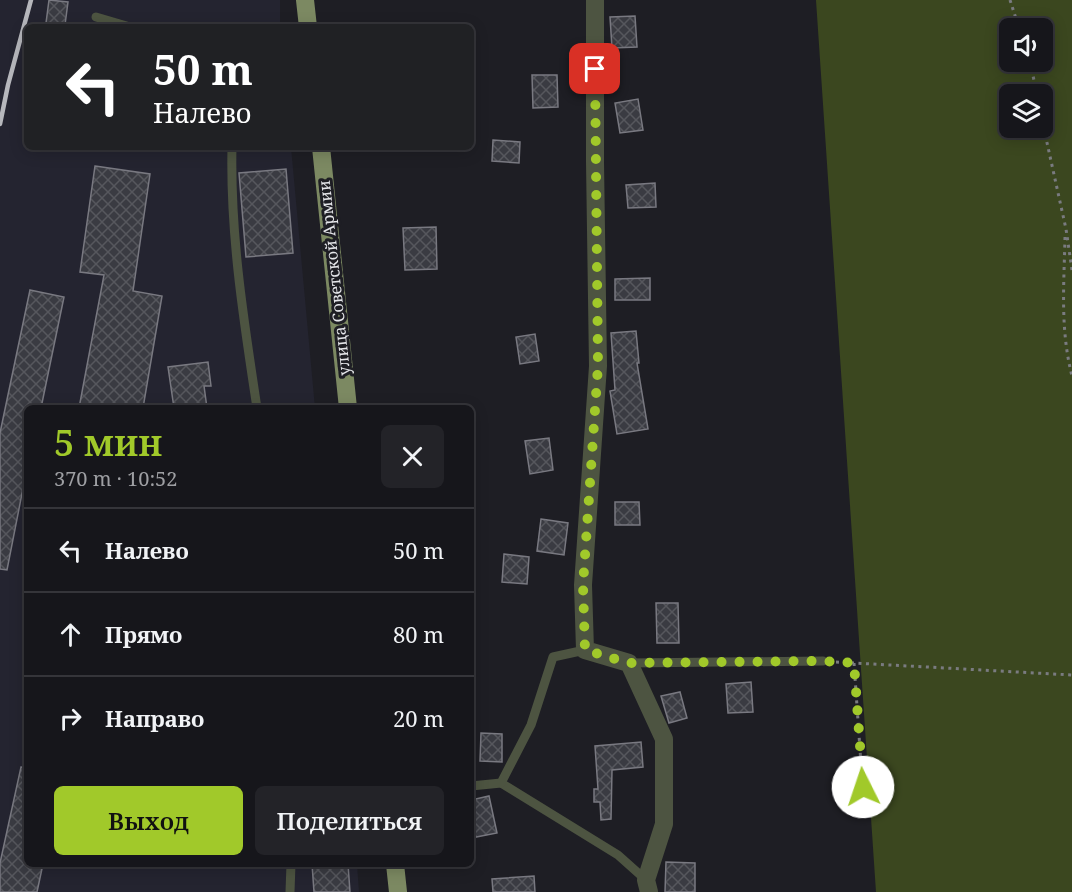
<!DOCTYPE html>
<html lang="ru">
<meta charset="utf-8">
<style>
body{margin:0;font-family:"Noto Serif",serif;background:#232328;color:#f1f3f6;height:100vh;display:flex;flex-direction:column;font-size:22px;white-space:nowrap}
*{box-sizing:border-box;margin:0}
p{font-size:20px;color:#9e9fa3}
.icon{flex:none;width:33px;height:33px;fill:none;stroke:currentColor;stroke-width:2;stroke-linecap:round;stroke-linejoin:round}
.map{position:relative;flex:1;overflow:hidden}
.details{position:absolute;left:24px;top:405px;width:450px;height:462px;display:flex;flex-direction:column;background:#16161b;border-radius:9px;box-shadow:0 3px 15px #0003,0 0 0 2px #35353a}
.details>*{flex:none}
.top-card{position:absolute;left:24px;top:24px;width:450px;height:126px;border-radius:9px;box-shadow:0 3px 15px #0003,0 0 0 2px #35353a;background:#202124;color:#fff;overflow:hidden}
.tools{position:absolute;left:999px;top:18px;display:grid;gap:12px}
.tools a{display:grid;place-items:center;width:54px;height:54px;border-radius:9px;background:#16161b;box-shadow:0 3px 15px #0003,0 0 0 2px #35353a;font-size:30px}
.pin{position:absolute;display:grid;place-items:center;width:51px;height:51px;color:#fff;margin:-26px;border-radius:12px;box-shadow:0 3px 9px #0006}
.me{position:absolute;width:66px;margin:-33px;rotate:356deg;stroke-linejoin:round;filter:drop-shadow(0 0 4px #0008)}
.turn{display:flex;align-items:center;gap:21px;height:126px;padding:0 30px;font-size:27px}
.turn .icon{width:78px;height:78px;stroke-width:2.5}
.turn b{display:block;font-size:42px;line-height:51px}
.round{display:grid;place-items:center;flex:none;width:63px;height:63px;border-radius:9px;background:#232328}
.overview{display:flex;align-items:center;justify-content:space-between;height:102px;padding:0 30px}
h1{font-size:36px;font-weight:600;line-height:45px;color:#a1c92a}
.cta{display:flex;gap:12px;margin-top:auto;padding:12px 30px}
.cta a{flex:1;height:69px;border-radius:9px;background:#a1c92a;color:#111;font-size:24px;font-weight:600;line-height:69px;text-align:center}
.cta a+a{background:#232328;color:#f1f3f6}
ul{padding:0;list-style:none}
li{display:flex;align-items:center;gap:18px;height:84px;padding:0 30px;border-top:2px solid #35353a}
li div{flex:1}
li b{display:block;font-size:22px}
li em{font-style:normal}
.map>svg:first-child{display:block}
.built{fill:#242430}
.grass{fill:#3b471f;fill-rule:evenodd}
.building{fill:url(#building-cross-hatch);stroke:#797981;stroke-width:1.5}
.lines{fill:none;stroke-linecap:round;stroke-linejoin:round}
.path{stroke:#7a7b80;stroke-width:3;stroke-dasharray:3 4.5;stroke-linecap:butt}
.service{stroke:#4d5441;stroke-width:9}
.minor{stroke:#4d5441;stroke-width:18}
.primary{stroke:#7c8962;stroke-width:18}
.rail{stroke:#b6b7bc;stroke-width:4.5}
.route{stroke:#a1c92a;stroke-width:10;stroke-dasharray:0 18}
.labels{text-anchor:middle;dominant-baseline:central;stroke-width:6;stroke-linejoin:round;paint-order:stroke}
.street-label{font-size:16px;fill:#e5e6ea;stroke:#1e1e24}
</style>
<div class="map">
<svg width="1072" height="892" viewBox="0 0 1072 892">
<defs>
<pattern id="building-cross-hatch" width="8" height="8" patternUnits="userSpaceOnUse" patternTransform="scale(1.5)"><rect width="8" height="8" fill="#3a3b42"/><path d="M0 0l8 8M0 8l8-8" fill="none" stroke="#56575d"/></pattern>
</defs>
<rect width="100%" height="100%" fill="#1e1e24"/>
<polygon class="built" points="0,0 280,0 280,27 27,27 27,147 291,147 315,408 27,408 27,864 357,864 359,892 0,892"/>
<path class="grass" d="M816,0H1072V892H876ZM1010,28H1042V62H1010ZM1010,94H1042V128H1010Z"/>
<g class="building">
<polygon points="49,0 68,2 65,25 46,23"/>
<polygon points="635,16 637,47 612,48 610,17"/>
<polygon points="532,75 557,75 558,107 533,108"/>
<polygon points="638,99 643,130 620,133 615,103"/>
<polygon points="493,140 520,142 519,163 492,161"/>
<polygon points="95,166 150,174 133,291 162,296 143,408 79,408 104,275 80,272"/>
<polygon points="286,169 293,253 246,257 239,173"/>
<polygon points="655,183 656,207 628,208 626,185"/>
<polygon points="436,227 437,269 405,270 403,228"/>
<polygon points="650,278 650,300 615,300 615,279"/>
<polygon points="30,290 64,297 41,408 27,408 27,468 7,570 0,569 0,433"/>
<polygon points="636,331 639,363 637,363 648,429 617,434 610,391 615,390 611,333"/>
<polygon points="535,334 539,361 520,364 516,337"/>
<polygon points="208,362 211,386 204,386 207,408 174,408 168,367"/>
<polygon points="549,438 553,470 530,474 525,441"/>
<polygon points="615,502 639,502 640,525 615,525"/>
<polygon points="541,519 568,523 564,555 537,551"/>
<polygon points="504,554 529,557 527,584 502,582"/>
<polygon points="656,603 678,603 679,643 657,643"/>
<polygon points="751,682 753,712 728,713 726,684"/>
<polygon points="680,692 687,718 669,723 661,696"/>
<polygon points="481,733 502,734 502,762 480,761"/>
<polygon points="641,742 643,767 612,770 611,819 601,820 600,802 594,802 594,789 598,789 595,746"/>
<polygon points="21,767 27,768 27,864 43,864 37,892 0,892 0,863"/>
<polygon points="489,796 497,833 471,838 471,800"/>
<polygon points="666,862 695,863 695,892 665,892"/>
<polygon points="312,864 348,864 350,892 314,892"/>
<polygon points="534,876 535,892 493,892 492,879"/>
</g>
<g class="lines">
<g class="path">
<polyline points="1010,0 1019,28"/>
<polyline points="1030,62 1037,94"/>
<polyline points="1042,120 1066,229 1072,270"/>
<path d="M1065,237C1064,285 1060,329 1072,376"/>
<polyline points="836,662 1072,675"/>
<polyline points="854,663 864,807"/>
</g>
<g class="service">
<polyline points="96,17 130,27"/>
<path d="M232,147C230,235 244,322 257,408"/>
<polyline points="629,663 823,661"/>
<polyline points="501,783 618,855 646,880"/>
<polyline points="471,786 501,783 531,725 553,657 585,650"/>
<polyline points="290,892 291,864"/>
</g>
<polyline class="minor" points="595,0 595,162 598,366 583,585 585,650 629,663 664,739 664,824 646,880 649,892"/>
<g class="primary">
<polyline points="305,0 308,27"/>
<polyline points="321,147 348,408"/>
<polyline points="395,864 398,892"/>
</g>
<polyline class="rail" points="0,124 8,85 31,0"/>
</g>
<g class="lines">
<polyline class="route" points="595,69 598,366 583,585 585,650 629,663 823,661 854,663 863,787"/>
</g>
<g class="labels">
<g class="street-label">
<text transform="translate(334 278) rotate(-96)">улица Советской Армии</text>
</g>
</g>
</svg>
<div class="tools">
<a><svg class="icon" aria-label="sound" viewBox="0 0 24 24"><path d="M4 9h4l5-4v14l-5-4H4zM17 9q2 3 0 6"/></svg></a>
<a><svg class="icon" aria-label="layers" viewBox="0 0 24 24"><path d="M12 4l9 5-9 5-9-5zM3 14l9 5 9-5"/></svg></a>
</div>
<div class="pin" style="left:595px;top:69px;background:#d93025"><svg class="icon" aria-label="arrive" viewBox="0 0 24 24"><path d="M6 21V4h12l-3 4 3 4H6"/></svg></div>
<svg class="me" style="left:863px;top:787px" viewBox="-20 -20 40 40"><circle r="19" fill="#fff"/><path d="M0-13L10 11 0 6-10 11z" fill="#a1c92a"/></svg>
<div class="top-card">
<div class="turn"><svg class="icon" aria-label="left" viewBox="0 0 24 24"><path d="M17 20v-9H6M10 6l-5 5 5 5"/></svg><div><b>50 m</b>Налево</div></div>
</div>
<section class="details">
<div class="overview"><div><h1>5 мин</h1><p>370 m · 10:52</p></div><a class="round"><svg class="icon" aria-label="close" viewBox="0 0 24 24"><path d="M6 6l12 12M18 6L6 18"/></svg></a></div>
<ul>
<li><svg class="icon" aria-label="left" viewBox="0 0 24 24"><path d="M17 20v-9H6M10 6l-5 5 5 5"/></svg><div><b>Налево</b></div><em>50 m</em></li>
<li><svg class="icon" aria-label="ahead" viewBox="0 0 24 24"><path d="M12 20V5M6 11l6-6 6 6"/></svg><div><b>Прямо</b></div><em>80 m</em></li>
<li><svg class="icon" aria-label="right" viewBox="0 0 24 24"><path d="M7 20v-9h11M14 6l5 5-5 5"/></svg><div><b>Направо</b></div><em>20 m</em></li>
</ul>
<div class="cta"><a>Выход</a><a>Поделиться</a></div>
</section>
</div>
